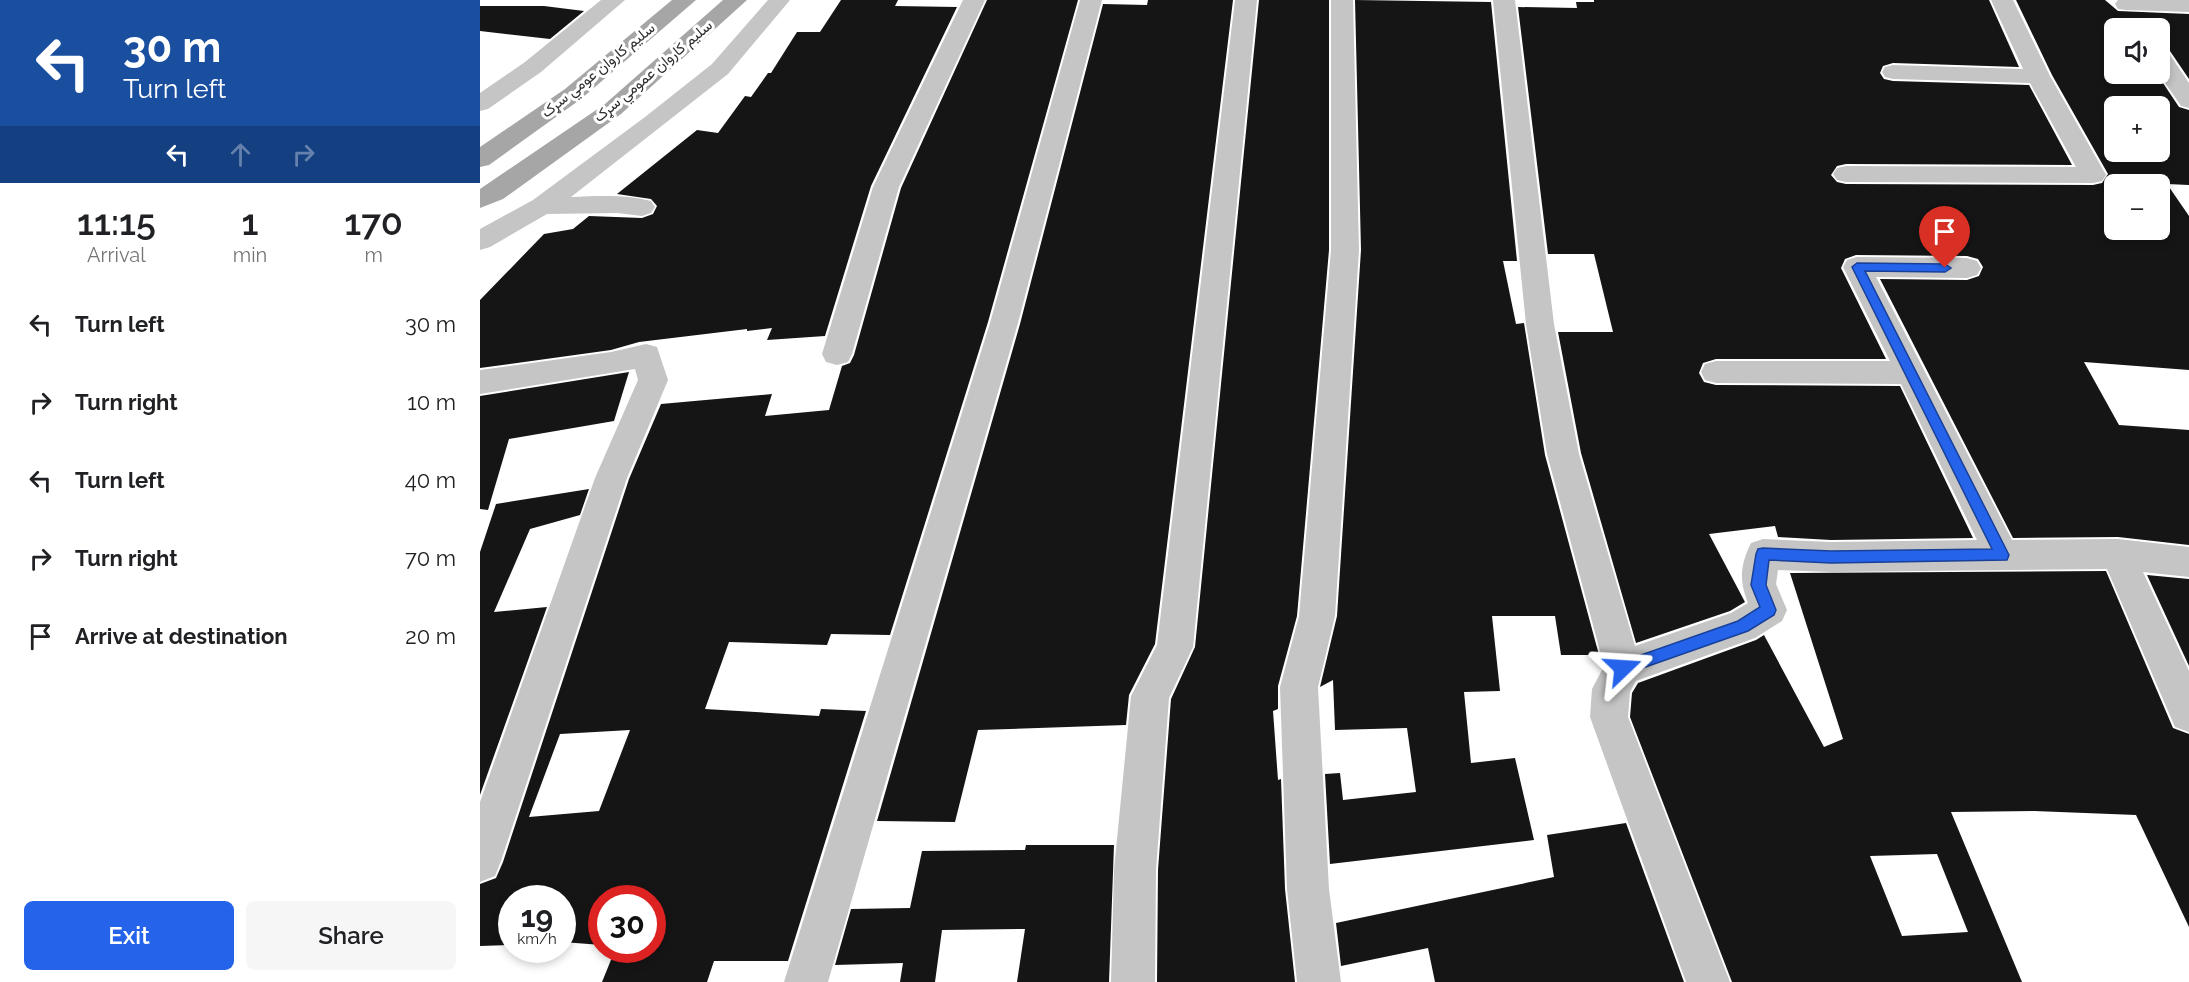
<!DOCTYPE html>
<meta charset="utf-8">
<style>
body{margin:0;font-family:Raleway,Vazirmatn,sans-serif;background:#f6f6f6;color:#202124;height:100vh;display:flex;flex-direction:column;font-size:22px;white-space:nowrap}
*{box-sizing:border-box;margin:0}
p{font-size:20px;color:#757577}
.icon{flex:none;width:33px;height:33px;fill:none;stroke:currentColor;stroke-width:2;stroke-linecap:round;stroke-linejoin:round}
.map{position:relative;flex:1;overflow:hidden}
.details{display:flex;flex-direction:column;background:#fff;width:480px}
.details>*{flex:none}
.hud{background:#1a4fa0;color:#fff;overflow:hidden}
.tools{position:absolute;left:1624px;top:18px;display:grid;gap:12px}
.tools a{display:grid;place-items:center;width:66px;height:66px;border-radius:9px;background:#fff;box-shadow:0 3px 9px #0003;font-size:30px}
.speed{position:absolute;left:18px;top:885px;display:flex;gap:12px;font-size:30px;font-weight:700;text-align:center}
.speed>*{display:grid;place-content:center;width:78px;height:78px;border-radius:50%;background:#fff;box-shadow:0 3px 9px #0003;line-height:1}
.speed small{font-size:15px;font-weight:400}
.speed .limit{border:9px solid #d22;background:#fff;color:#111}
.pin{position:absolute;display:grid;place-items:center;width:51px;height:51px;color:#fff;margin:-62px -26px;border-radius:50% 50% 50% 0;rotate:-45deg;box-shadow:0 0 6px #0007}
.pin .icon{rotate:45deg}
.me{position:absolute;width:66px;margin:-33px;rotate:70deg;stroke-linejoin:round;filter:drop-shadow(0 0 4px #0008)}
.turn{display:flex;align-items:center;gap:21px;height:126px;padding:0 24px;font-size:27px}
.turn .icon{width:78px;height:78px;stroke-width:2.5}
.turn b{display:block;font-size:42px;line-height:51px}
.lanes{display:flex;align-items:center;height:57px;padding:0 24px;background:#0003;justify-content:center;gap:30px;direction:ltr}
.lanes .off{opacity:.35}
.eta{display:flex;justify-content:space-evenly;align-items:center;height:102px;text-align:center}
.eta b{font-size:36px;font-weight:600;line-height:42px}
.cta{display:flex;gap:12px;margin-top:auto;padding:12px 24px}
.cta a{flex:1;height:69px;border-radius:9px;background:#2563eb;color:#fff;font-size:24px;font-weight:600;line-height:69px;text-align:center}
.cta a+a{background:#f6f6f6;color:#202124}
ul{padding:0;list-style:none}
li{display:flex;align-items:center;gap:18px;height:78px;padding:0 24px}
li div{flex:1}
li b{display:block;font-size:22px}
li em{font-style:normal}
main{display:flex;flex:1;min-height:0}
.map>svg:first-child{display:block}
.building{fill:#151515;fill-rule:evenodd}
.lines{fill:none;stroke-linecap:round;stroke-linejoin:round}
.minor{fill:#c5c5c5;fill-rule:evenodd}
.major{fill:#a6a6a6;fill-rule:evenodd}
.route{fill:#2563eb;stroke:#184099;stroke-width:1.5}
.labels{text-anchor:middle;dominant-baseline:central;stroke-width:6;stroke-linejoin:round;paint-order:stroke}
.far-street-label{font-size:15px;fill:#2e2e2e;stroke:#fff}
</style>
<main>
<section class="details">
<div class="hud">
<div class="turn"><svg class="icon" aria-label="left" viewBox="0 0 24 24"><path d="M17 20v-9H6M10 6l-5 5 5 5"/></svg><div><b>30 m</b>Turn left</div></div>
<div class="lanes"><svg class="icon" aria-label="left" viewBox="0 0 24 24"><path d="M17 20v-9H6M10 6l-5 5 5 5"/></svg><svg class="icon off" aria-label="ahead" viewBox="0 0 24 24"><path d="M12 20V5M6 11l6-6 6 6"/></svg><svg class="icon off" aria-label="right" viewBox="0 0 24 24"><path d="M7 20v-9h11M14 6l5 5-5 5"/></svg></div>
</div>
<div class="eta">
<div><b>11:15</b><p>Arrival</p></div>
<div><b>1</b><p>min</p></div>
<div><b>170</b><p>m</p></div>
</div>
<ul>
<li><svg class="icon" aria-label="left" viewBox="0 0 24 24"><path d="M17 20v-9H6M10 6l-5 5 5 5"/></svg><div><b>Turn left</b></div><em>30 m</em></li>
<li><svg class="icon" aria-label="right" viewBox="0 0 24 24"><path d="M7 20v-9h11M14 6l5 5-5 5"/></svg><div><b>Turn right</b></div><em>10 m</em></li>
<li><svg class="icon" aria-label="left" viewBox="0 0 24 24"><path d="M17 20v-9H6M10 6l-5 5 5 5"/></svg><div><b>Turn left</b></div><em>40 m</em></li>
<li><svg class="icon" aria-label="right" viewBox="0 0 24 24"><path d="M7 20v-9h11M14 6l5 5-5 5"/></svg><div><b>Turn right</b></div><em>70 m</em></li>
<li><svg class="icon" aria-label="arrive" viewBox="0 0 24 24"><path d="M6 21V4h12l-3 4 3 4H6"/></svg><div><b>Arrive at destination</b></div><em>20 m</em></li>
</ul>
<div class="cta"><a>Exit</a><a>Share</a></div>
</section>
<div class="map">
<svg width="1709" height="982" viewBox="0 0 1709 982">
<rect width="100%" height="100%" fill="#fff"/>
<g class="building">
<polygon points="361,0 418,0 415,6 477,7 391,186 345,336 287,340 292,328 267,331 267,329 159,342 131,350 0,368 0,300 64,234 93,229 109,216 162,218 173,214 177,206 171,199 137,194 217,130 238,133 265,96 271,97 288,73 291,73 317,32 340,32"/>
<path d="M507,0H598L508,322L410,635L351,634L347,645L249,642L225,709L339,716L341,709L386,711L308,961H234L227,982H122L135,950H172V898H122V945L82,942V898H32V945L0,946V884L16,878L23,862L149,479L181,404L292,394L285,416L349,410L362,366L370,363L374,355L421,188ZM150,730L119,811L49,817L80,734Z"/>
<polygon points="668,0 753,0 675,644 649,695 646,725 498,730 475,822 397,821 540,324 623,4 667,5"/>
<polygon points="779,0 849,0 849,250 817,616 798,686 798,709 793,711 798,780 801,779 805,889 815,982 677,982 678,870 691,699 715,647"/>
<polygon points="875,0 1011,2 1037,261 1023,261 1036,324 1044,323 1065,455 1119,655 1081,655 1075,616 1012,616 1020,691 984,692 991,763 1035,758 1054,840 850,864 845,774 860,773 863,800 936,792 927,728 855,730 853,680 840,687 857,616 881,250"/>
<path d="M1114,0H1509L1539,67L1413,63L1403,66L1400,73L1404,79L1413,81L1549,85L1592,165L1366,164L1357,166L1351,175L1357,182L1366,184L1613,185L1622,183L1628,174L1572,75L1536,0H1625L1638,11L1709,14V79L1690,51L1680,48V28H1635V74H1677L1699,107L1709,110V185L1687,184L1709,216V370L1604,362L1639,425L1709,430V545L1638,537L1533,538L1400,279L1487,280L1499,276L1503,267L1498,259L1487,256L1376,255L1365,259L1361,268L1406,359H1236L1223,363L1219,373L1224,382L1236,385L1420,386L1493,538L1351,540L1298,537L1295,526L1229,534L1265,602L1250,611L1156,643L1101,453L1078,332H1133L1114,254H1068L1038,7L1097,8L1096,2H1114ZM1635,106H1680V152H1635ZM1635,184H1680V230H1635Z"/>
<polygon points="0,6 64,6 104,11 70,39 0,31"/>
<polygon points="149,372 134,421 29,439 8,510 0,509 0,396"/>
<polygon points="109,489 100,515 50,529 14,612 67,607 0,795 0,552 16,504"/>
<path d="M1626,571L1693,728L1709,734V927L1656,815L1554,811L1471,812L1542,982H1252L1150,717L1152,693L1158,683L1276,640L1284,635L1344,747L1363,739L1310,573ZM1457,854L1488,932L1422,936L1390,856Z"/>
<polygon points="1667,575 1709,579 1709,666"/>
<polygon points="1146,823 1204,982 955,982 948,948 861,966 856,923 1074,877 1067,835"/>
<polygon points="546,845 634,845 629,982 537,982 545,929 462,930 455,982 420,982 423,963 355,965 371,909 430,908 442,851 545,850"/>
</g>
<g class="lines">
<g class="minor">
<polygon points="121,0 145,0 61,72 8,109 0,111 0,93 45,62"/>
<path d="M288,0H310L248,74L91,197C118,196 145,194 171,201L175,207L171,213L162,216L137,213L67,214L10,247L0,250V229L53,200L165,117L232,64Z"/>
<polygon points="483,0 505,0 419,187 372,354 368,362 357,365 346,362 342,354 393,187"/>
<polygon points="600,0 622,0 538,323 348,982 304,982 510,323"/>
<polygon points="755,0 777,0 713,647 689,698 676,870 675,982 631,982 634,870 651,696 677,645"/>
<polygon points="851,0 873,0 879,250 855,616 838,687 849,889 861,982 817,982 807,889 800,687 819,616 851,250"/>
<path d="M1013,0H1035L1074,324L1099,454L1155,646L1251,613L1268,603C1259,580 1260,566 1271,543L1283,539L1351,542L1497,540L1421,384L1236,383L1225,380L1221,372L1225,364L1236,361H1410L1363,267L1367,260L1377,257L1487,258L1497,261L1501,268L1497,275L1487,278L1396,277L1532,540L1638,539L1709,547V577L1663,572L1709,671V732L1695,727L1627,569L1351,572L1298,570L1296,584L1307,610L1302,621L1275,638L1156,681L1150,692L1148,717L1250,982H1206L1110,717L1112,689L1124,666L1067,454L1046,324Z"/>
<polygon points="1511,0 1533,0 1570,76 1626,175 1622,181 1613,183 1366,182 1357,180 1353,174 1357,168 1366,166 1596,167 1550,83 1413,79 1405,77 1402,72 1405,67 1413,65 1543,69"/>
<polygon points="1638,0 1709,0 1709,12 1646,10 1638,9 1635,4"/>
<polygon points="1680,50 1688,52 1709,83 1709,108 1701,106 1679,74"/>
<polygon points="166,344 177,347 188,380 147,478 21,861 15,876 0,882 0,802 115,478 158,380 155,369 0,394 0,370 131,352"/>
</g>
<g class="major">
<polygon points="192,0 216,0 101,99 9,165 0,167 0,147 85,89"/>
<polygon points="243,0 267,0 141,114 23,199 0,208 0,189 125,104"/>
</g>
</g>
<polygon class="route" points="1377,263 1465,264 1471,268 1465,272 1385,271 1527,551 1529,555 1527,560 1351,563 1289,560 1286,585 1296,610 1294,615 1268,631 1143,675 1138,673 1135,668 1138,663 1258,621 1280,607 1271,585 1276,554 1278,549 1283,548 1351,551 1512,549 1372,267"/>
<g class="labels">
<g class="far-street-label">
<text transform="translate(118 70) rotate(-39)">سلیم کاروان عومي سړک</text>
<text transform="translate(173 71) rotate(-40)">سلیم کاروان عمومي سړک</text>
</g>
</g>
</svg>
<div class="tools">
<a><svg class="icon" aria-label="sound" viewBox="0 0 24 24"><path d="M4 9h4l5-4v14l-5-4H4zM17 9q2 3 0 6"/></svg></a>
<a>+</a>
<a>−</a>
</div>
<div class="speed"><div>19<small>km/h</small></div><div class="limit">30</div></div>
<div class="pin" style="left:1465px;top:268px;background:#d93025"><svg class="icon" aria-label="arrive" viewBox="0 0 24 24"><path d="M6 21V4h12l-3 4 3 4H6"/></svg></div>
<svg class="me" style="left:1143px;top:668px" viewBox="-20 -20 40 40"><path d="M0-17L14 15 0 8-14 15z" fill="#2563eb" stroke="#fff" stroke-width="4"/></svg>
</div>
</main>
